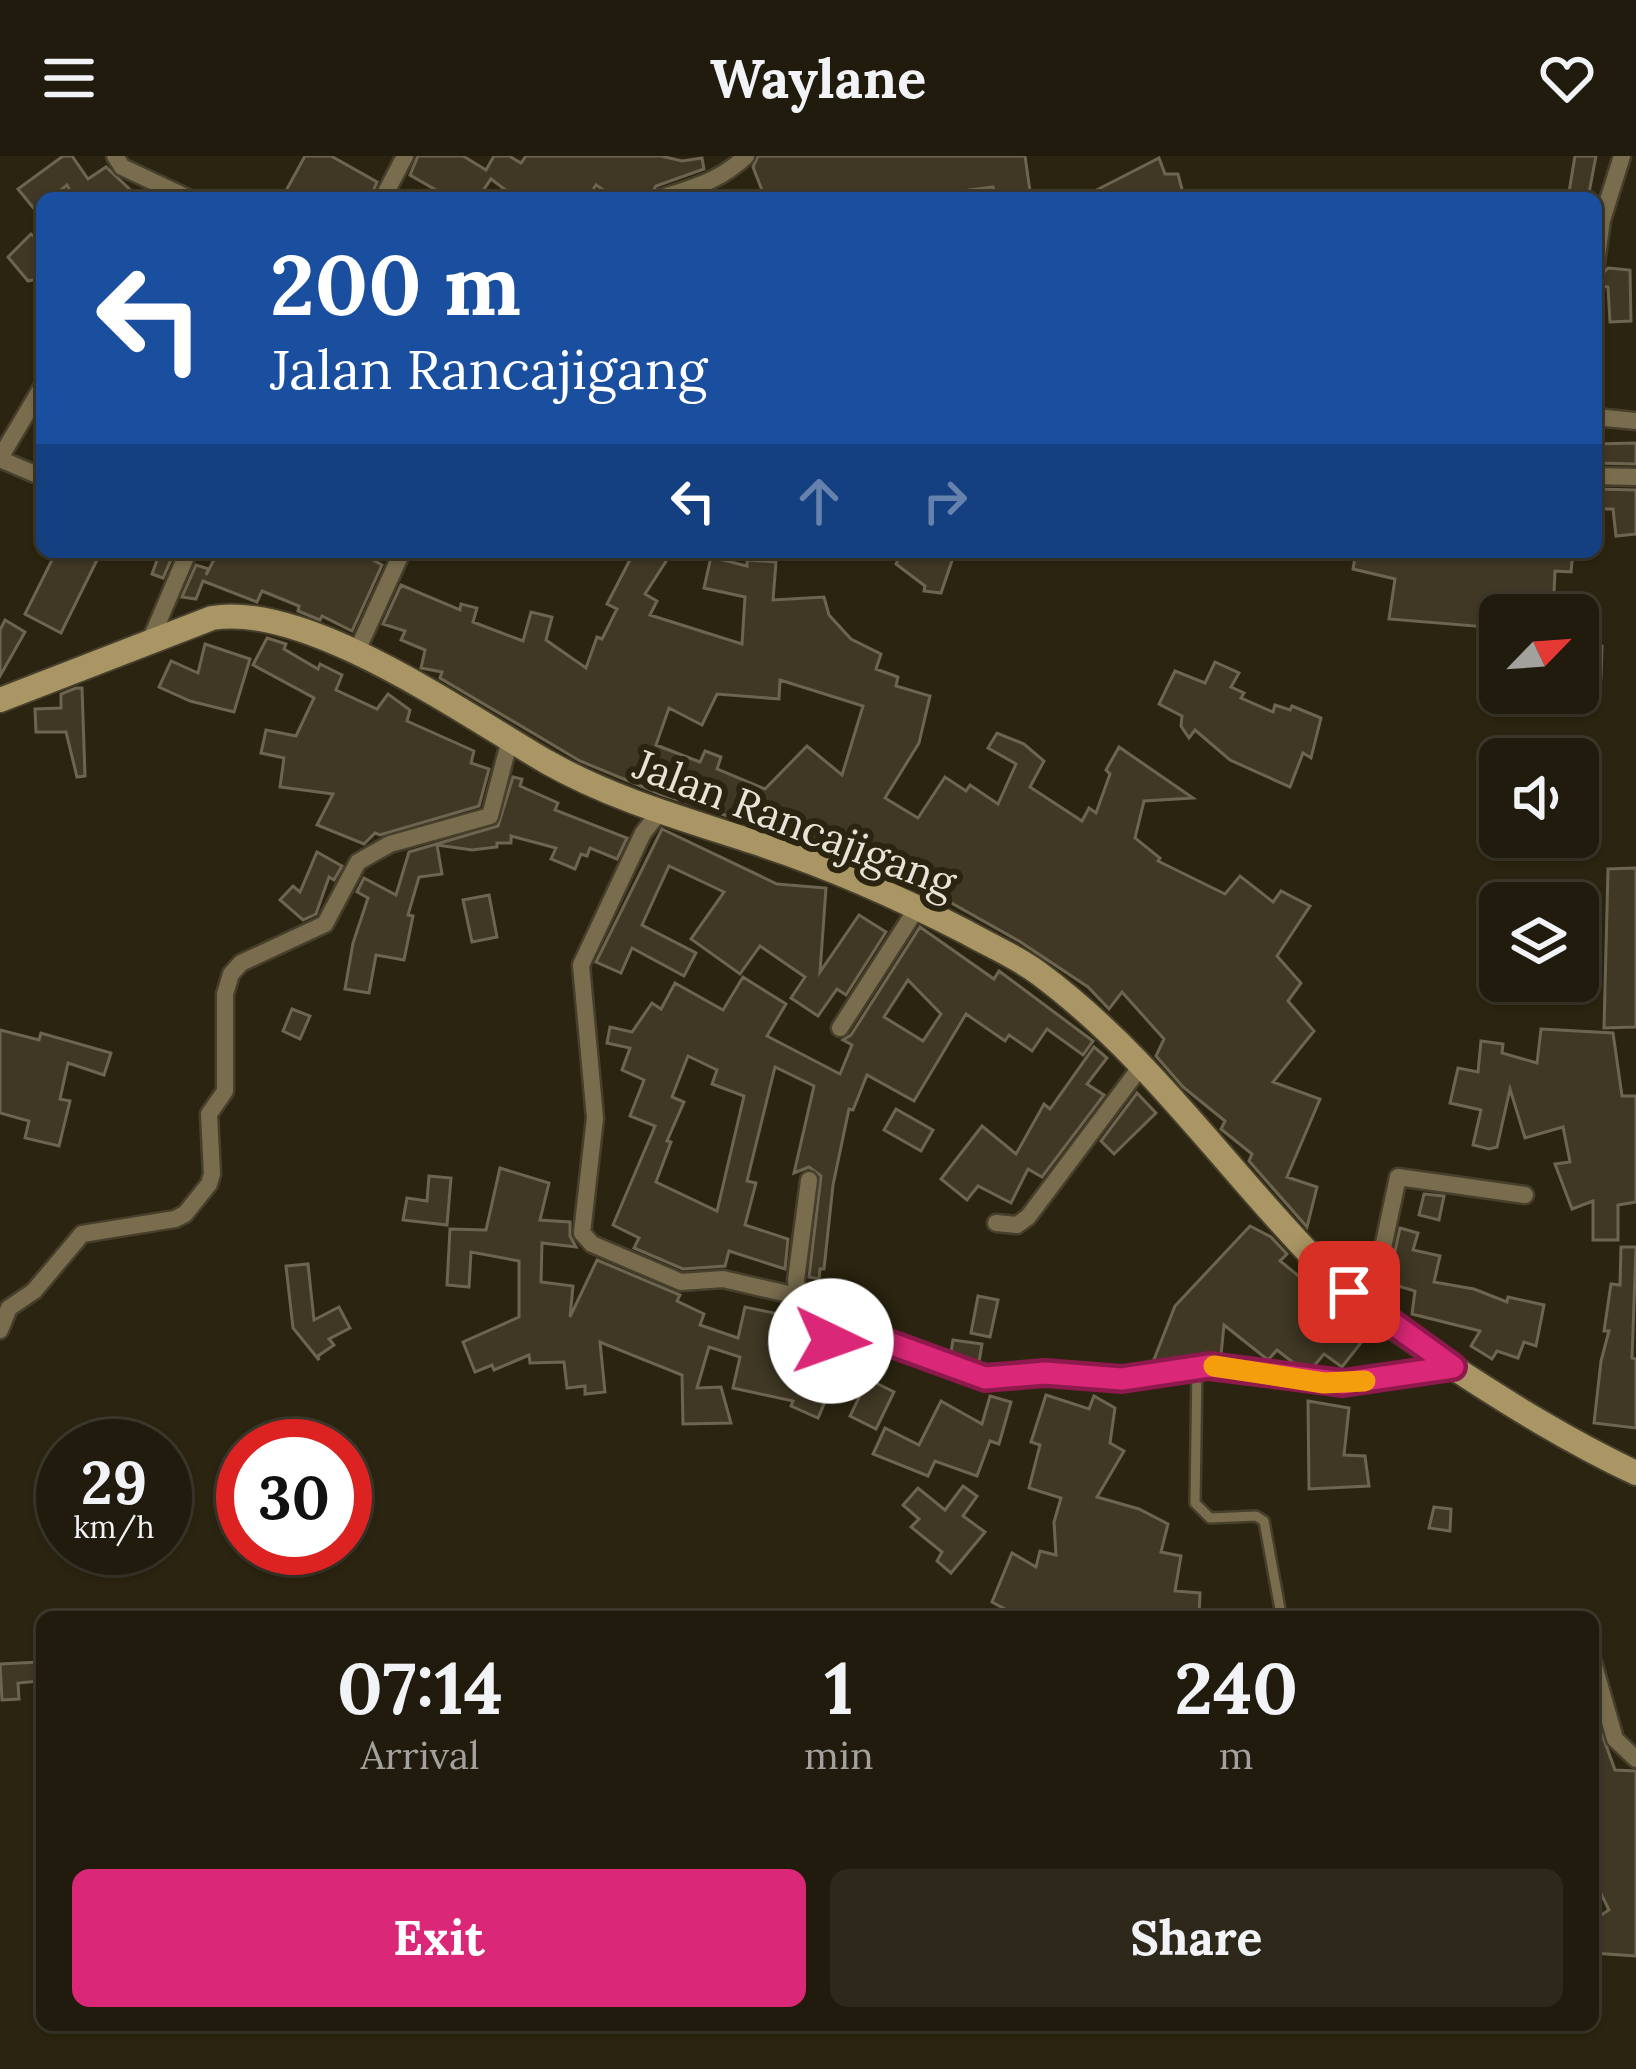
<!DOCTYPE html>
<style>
body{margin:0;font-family:Lora,serif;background:#2d281a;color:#f1f3f6;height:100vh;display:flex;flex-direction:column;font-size:45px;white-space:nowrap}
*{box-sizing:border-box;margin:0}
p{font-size:39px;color:#a2a19d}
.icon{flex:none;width:66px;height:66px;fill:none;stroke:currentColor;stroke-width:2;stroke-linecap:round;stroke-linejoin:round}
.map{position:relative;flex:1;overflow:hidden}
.details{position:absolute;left:36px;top:1455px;width:1563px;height:420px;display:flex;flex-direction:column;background:#201b0c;border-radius:18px;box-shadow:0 3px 9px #0004,0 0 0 3px #3d392d}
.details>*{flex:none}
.guide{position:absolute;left:36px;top:36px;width:1566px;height:366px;border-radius:18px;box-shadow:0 3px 9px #0004,0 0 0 3px #3d392d;background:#1a4fa0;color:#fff;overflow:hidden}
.needle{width:78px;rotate:65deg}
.buttons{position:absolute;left:1479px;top:438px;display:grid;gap:24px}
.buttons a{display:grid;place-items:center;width:120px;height:120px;border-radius:18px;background:#201b0c;box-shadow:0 3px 9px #0004,0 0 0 3px #3d392d;font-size:60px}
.speed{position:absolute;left:36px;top:1263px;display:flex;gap:24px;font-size:60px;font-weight:700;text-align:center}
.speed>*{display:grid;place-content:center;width:156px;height:156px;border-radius:50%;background:#201b0c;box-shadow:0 3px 9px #0004,0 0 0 3px #3d392d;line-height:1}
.speed small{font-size:30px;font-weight:400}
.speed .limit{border:18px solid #d22;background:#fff;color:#111}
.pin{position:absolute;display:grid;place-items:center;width:102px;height:102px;color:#fff;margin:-51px;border-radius:24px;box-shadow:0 6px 18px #0006}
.me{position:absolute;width:132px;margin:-66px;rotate:93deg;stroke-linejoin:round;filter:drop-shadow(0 0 9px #0008)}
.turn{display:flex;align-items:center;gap:42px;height:252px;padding:0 36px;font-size:54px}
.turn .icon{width:156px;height:156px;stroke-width:2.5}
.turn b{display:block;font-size:84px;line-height:102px}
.lanes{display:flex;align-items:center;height:114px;padding:0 36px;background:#0003;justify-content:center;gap:60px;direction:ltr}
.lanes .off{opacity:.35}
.eta{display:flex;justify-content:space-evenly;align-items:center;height:204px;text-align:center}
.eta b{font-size:72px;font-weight:800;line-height:84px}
.button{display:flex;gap:24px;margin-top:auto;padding:24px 36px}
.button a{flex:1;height:138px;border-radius:18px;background:#db2777;color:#fff;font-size:48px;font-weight:800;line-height:138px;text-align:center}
.button a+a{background:#2d281a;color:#f1f3f6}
header{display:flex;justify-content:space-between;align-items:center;height:156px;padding:0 36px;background:#201b0c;font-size:54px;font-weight:800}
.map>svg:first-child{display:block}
.building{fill:#403824;stroke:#6e6550;stroke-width:3;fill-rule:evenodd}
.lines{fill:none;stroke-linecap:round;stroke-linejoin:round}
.service-casing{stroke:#453f2c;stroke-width:14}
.minor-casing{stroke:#453f2c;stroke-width:21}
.secondary-casing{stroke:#453f2c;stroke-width:28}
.service{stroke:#796d4e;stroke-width:9}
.minor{stroke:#796d4e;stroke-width:16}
.secondary{stroke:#a99664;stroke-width:24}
.route-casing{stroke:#8e194d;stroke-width:30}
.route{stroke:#db2777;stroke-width:21}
.slow{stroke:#f59e0b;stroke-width:21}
.labels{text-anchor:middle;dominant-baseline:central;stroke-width:12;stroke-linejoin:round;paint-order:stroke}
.street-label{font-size:42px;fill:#e8e3d7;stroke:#2b2410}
</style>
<header><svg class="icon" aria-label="menu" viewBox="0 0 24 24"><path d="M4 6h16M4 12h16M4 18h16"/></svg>Waylane<svg class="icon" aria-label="heart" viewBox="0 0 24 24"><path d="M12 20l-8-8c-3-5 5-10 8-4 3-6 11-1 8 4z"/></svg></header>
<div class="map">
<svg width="1636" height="1913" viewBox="0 0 1636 1913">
<rect width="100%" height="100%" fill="#2b2410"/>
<g class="building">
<polygon points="63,0 72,0 88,23 106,11 139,42 74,42 67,29 51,42 42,42 42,49 35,54 18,33"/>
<polygon points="305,0 331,0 377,26 370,42 282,42"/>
<polygon points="418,0 463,0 486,14 494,0 509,0 521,7 526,0 661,0 682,5 702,2 704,13 656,30 649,42 615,42 596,29 588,42 516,42 491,23 478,42 450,42 410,19"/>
<polygon points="758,0 1025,0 1031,42 996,42 993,31 947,37 949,42 765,42 753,11"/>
<polygon points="1575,0 1596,0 1588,42 1568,42"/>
<polygon points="1159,2 1165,18 1178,18 1183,37 1167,42 1081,42"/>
<polygon points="31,78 42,88 42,122 28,125 8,101"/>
<polygon points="1608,112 1630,114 1631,165 1610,166 1608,131 1600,130 1601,119"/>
<polygon points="1636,287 1636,308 1596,307 1596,288"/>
<polygon points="1596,333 1636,334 1636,378 1616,380 1613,353 1596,353"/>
<polygon points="56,396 101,396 61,477 25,458"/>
<polygon points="160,396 173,399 163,422 152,418"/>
<polygon points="218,396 283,396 301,403 303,396 358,396 382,409 352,475 322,460 320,464 298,455 299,450 262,435 257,446 203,425 196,443 182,441 196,409 209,413 206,419"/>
<path d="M634,396H672L645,438L657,445L650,459L742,488L745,441L704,432L711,401L747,410V404L776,406L773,444L824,441L829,459L851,483L881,498L876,513L898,521L896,530L930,540L919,587L885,642L918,662L945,621L966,635L970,629L998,648L1016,608L988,592L997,577L1024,588L1044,605L1030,631L1082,665L1089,652L1096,657L1110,618L1106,614L1119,591L1193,642L1144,645L1135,682L1160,702L1158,705L1225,738L1240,720L1273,746L1281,735L1310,750L1277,800L1301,827L1288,845L1314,875L1273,926L1320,943L1287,1021L1317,1031L1307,1071L1249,1005L1252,998L1221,973L1225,965L1183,931L1156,900L1164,883L1122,836L1109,853L1088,831L1019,785L939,740L937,743L846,698L843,701L790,681L758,653L752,668L660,638L580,605L440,522L442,516L421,512L425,494L401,484L405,475L383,468L401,429L460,454L461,448L477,452L473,466L523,485L531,456L552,461L546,484L586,512L597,481L602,483L617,453L607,448ZM780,524L863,550L842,619L807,590L765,633L717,613L721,601L705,595L700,606L656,589L669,552L702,569L717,538L779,543Z"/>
<polygon points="902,396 955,396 941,437 924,435 925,430 896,408"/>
<polygon points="1356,396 1573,396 1571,416 1555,415 1553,459 1500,459 1500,466 1487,465 1486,471 1389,463 1395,423 1353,413"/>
<polygon points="5,464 25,476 0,520 0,474"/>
<polygon points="267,482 286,488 284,493 318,513 320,508 342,519 336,534 377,553 388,538 410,554 407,565 474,595 471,607 489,613 479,650 380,679 375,677 364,688 317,669 333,638 280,631 284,602 261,597 266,574 296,580 314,542 253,509"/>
<polygon points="205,488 250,503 234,556 190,545 159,531 171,505 198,517"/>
<polygon points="1579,489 1602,490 1601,522 1578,521"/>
<polygon points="1215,506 1239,517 1231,531 1244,537 1241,542 1273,556 1275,549 1290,554 1292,550 1321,562 1311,602 1303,597 1290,631 1230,604 1195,574 1189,582 1181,570 1182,560 1159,548 1175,515 1205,527"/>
<polygon points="76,532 82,532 85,620 77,621 66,576 36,576 35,553 61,552 61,538"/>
<polygon points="513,621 522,623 520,630 558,647 555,654 627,682 617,703 590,692 587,700 581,698 575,713 551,703 556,692 511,680 511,687 497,687 497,691 472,694 437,689 442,718 419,721 408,759 413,760 404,804 376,799 369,837 345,833 353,787 368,742 357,736 364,722 396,739 409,696 498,670"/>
<polygon points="662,673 777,728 826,732 820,816 859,759 886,776 846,839 837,833 818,860 791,842 805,821 760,790 740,818 691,783 724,736 669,710 642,769 696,797 684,820 632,792 621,817 596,806"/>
<polygon points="317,696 342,710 334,724 329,721 316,758 303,764 280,744 293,730 300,736"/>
<polygon points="1636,712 1636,871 1604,872 1608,713"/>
<polygon points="489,739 497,781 472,786 463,744"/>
<path d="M920,771L994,823L999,815L1093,885L1083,899L1047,873L1032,895L1009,879L1005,885L966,858L914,945L867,919L853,954L849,953L833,1029L824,1113H820L819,1123L809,1121L821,1020L809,1011L794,1017L814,930L775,911L747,1025L756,1027L745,1069L788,1083L785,1113L729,1095L725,1110L683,1113L634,1092L639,1082L613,1069L655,970L630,960L644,924L622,914L630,892L607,887L610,871L632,876L652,847L661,853L675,827L723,854L743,821L786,848L767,880L840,918L852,889L843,884L851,879ZM908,824L941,858L923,885L884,861ZM688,900L717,914L712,928L744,940L717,1055L656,1026L671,986L667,985L684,946L672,941Z"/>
<polygon points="292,853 310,860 300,883 283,875"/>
<polygon points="1541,873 1613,877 1622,940 1636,940 1636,1046 1618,1049 1618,1084 1593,1084 1593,1045 1572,1053 1555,1008 1570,1006 1563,971 1525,982 1510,933 1497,991 1489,993 1473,989 1481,954 1450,947 1458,912 1478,916 1481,885 1503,888 1502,897 1537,907"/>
<polygon points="0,874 39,884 41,877 111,897 104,919 68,907 60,943 70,945 59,990 25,982 29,965 0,957"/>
<polygon points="1094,891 1107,902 1087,928 1104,939 1042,1021 1028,1013 1011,1047 978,1030 967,1044 941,1023 982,970 1016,998 1044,948 1050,953"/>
<polygon points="1137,937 1156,957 1114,998 1101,985"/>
<polygon points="896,953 933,974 921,995 884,974"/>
<polygon points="500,1012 549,1027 540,1064 570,1066 570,1080 576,1091 542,1087 541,1126 573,1130 570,1161 597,1104 680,1139 677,1145 704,1158 700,1169 738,1182 745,1151 788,1160 800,1176 796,1192 830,1206 819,1238 827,1241 818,1262 791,1250 793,1245 733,1232 740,1201 709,1191 697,1232 721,1231 731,1267 683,1268 682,1219 600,1186 605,1236 585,1238 585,1230 567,1232 564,1206 530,1207 529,1199 494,1214 492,1209 475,1216 463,1186 519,1161 519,1105 471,1096 469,1131 447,1129 450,1073 486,1074"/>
<polygon points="429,1020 451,1022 447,1069 403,1064 407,1042 427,1045"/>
<polygon points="1424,1038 1444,1040 1439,1064 1419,1059"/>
<polygon points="1250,1070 1271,1081 1287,1098 1280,1105 1321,1138 1317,1143 1364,1183 1342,1211 1324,1198 1314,1210 1295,1208 1277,1194 1268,1204 1224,1169 1221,1199 1153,1206 1175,1150"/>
<polygon points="1400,1072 1418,1077 1413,1094 1440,1100 1434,1126 1474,1133 1507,1146 1508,1141 1544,1149 1536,1190 1524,1186 1518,1202 1497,1195 1492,1203 1471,1190 1480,1175 1412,1158 1415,1135 1388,1127"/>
<polygon points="1621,1091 1636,1091 1632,1202 1636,1203 1636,1272 1594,1267 1601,1205 1609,1175 1604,1175 1611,1128 1620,1129"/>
<polygon points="308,1108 314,1164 339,1151 350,1172 329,1183 334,1189 318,1200 319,1204 293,1172 286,1110"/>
<polygon points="978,1140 998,1144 990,1181 971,1177"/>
<polygon points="953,1184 982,1188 979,1206 951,1196"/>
<polygon points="868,1223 894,1236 876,1273 850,1260"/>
<polygon points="1046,1239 1089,1253 1094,1240 1115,1252 1110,1287 1124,1295 1097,1341 1139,1353 1168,1368 1161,1396 1181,1400 1175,1435 1200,1437 1199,1461 1020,1461 992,1446 1012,1397 1036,1411 1040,1395 1056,1399 1054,1366 1061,1342 1029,1332 1040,1289 1031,1286"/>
<polygon points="990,1240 1011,1246 999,1288 990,1285 977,1320 935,1305 928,1320 873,1298 885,1272 919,1289 941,1245 982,1268"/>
<polygon points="1308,1245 1349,1252 1344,1299 1365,1300 1369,1330 1309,1333"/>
<polygon points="963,1330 977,1340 963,1360 985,1376 951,1417 937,1405 942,1396 911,1371 919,1363 903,1349 918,1332 945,1354"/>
<polygon points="1434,1351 1451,1353 1450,1375 1429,1372"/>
<polygon points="39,1506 40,1525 18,1527 19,1543 2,1544 0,1508"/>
<polygon points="1595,1559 1615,1614 1636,1615 1636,1800 1593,1797 1593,1764 1609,1754 1593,1721"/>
</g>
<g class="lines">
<g class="service-casing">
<polyline id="service" points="1197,1212 1195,1347 1210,1362 1256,1360 1264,1365 1280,1453"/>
</g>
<g class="minor-casing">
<g id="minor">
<polyline points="115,0 122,11 188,42"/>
<polyline points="383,42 405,0"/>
<path d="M661,42C695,31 720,25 746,0"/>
<polyline points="1596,107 1602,64 1622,0"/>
<polyline points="1596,261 1636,265"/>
<polyline points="0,302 42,231"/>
<polyline points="0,303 42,321"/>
<polyline points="1596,320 1636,321"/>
<polyline points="150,485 188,396"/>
<polyline points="356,497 402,396"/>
<polyline points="659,657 643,677 581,809 595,962 582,1077 592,1088 681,1126 723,1123 797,1140"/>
<polyline points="840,872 917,752"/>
<polyline points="809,1024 796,1124 799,1153 813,1173 831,1185 893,1188 985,1222 1045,1217 1122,1223 1209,1210 1343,1227 1452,1211"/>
<polyline points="996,1067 1017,1069 1028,1061 1142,909"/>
<polyline points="1370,1153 1398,1021 1525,1039"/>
<polyline points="0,1174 9,1152 34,1135 82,1078 175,1063 185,1058 209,1028 212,1018 209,958 225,935 225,838 231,818 241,807 325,768 358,706 372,698 390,688 490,660 510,583"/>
<polyline points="1593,1506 1615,1583 1636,1603"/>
</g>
</g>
<g class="secondary-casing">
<path id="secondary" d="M0,544L212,462C307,446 464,558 547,606C616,645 691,665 766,690C835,713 902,743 966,776C989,789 1015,800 1037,816C1150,899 1228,1016 1326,1115C1361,1151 1406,1180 1448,1208C1509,1248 1570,1286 1636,1317"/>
</g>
<use href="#service" class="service"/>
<use href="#minor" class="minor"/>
<use href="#secondary" class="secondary"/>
</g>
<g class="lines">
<g class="route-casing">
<polyline id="route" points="831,1185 892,1188 985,1222 1045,1217 1122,1223 1209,1210 1343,1227 1453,1211 1349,1136"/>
</g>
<use href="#route" class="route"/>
<polyline class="slow" points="1214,1210 1324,1227 1365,1225"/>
</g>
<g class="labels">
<g class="street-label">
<text transform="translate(795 667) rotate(21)">Jalan Rancajigang</text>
</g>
</g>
</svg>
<div class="buttons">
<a><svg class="needle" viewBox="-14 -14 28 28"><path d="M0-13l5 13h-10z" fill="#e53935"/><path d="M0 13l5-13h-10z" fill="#a2a19d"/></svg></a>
<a><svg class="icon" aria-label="sound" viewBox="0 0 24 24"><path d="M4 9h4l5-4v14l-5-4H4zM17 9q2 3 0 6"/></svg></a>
<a><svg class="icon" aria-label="layers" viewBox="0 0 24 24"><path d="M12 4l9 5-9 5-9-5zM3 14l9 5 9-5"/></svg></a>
</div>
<div class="speed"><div>29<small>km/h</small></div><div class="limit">30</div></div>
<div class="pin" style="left:1349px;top:1136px;background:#d93025"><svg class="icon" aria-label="arrive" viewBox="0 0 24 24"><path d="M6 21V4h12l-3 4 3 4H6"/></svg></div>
<svg class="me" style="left:831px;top:1185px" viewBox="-20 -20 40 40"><circle r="19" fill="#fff"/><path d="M0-13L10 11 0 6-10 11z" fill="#db2777"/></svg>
<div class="guide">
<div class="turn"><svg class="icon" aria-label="left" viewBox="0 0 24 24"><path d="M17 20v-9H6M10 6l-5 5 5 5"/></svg><div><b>200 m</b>Jalan Rancajigang</div></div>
<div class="lanes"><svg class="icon" aria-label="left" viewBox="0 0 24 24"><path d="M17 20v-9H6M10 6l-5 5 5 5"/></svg><svg class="icon off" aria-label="ahead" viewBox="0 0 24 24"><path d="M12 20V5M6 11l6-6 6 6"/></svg><svg class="icon off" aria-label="right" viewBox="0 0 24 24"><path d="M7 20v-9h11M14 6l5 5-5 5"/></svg></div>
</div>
<section class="details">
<div class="eta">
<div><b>07:14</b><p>Arrival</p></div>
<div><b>1</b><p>min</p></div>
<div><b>240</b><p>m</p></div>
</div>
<div class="button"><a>Exit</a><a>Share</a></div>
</section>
</div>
